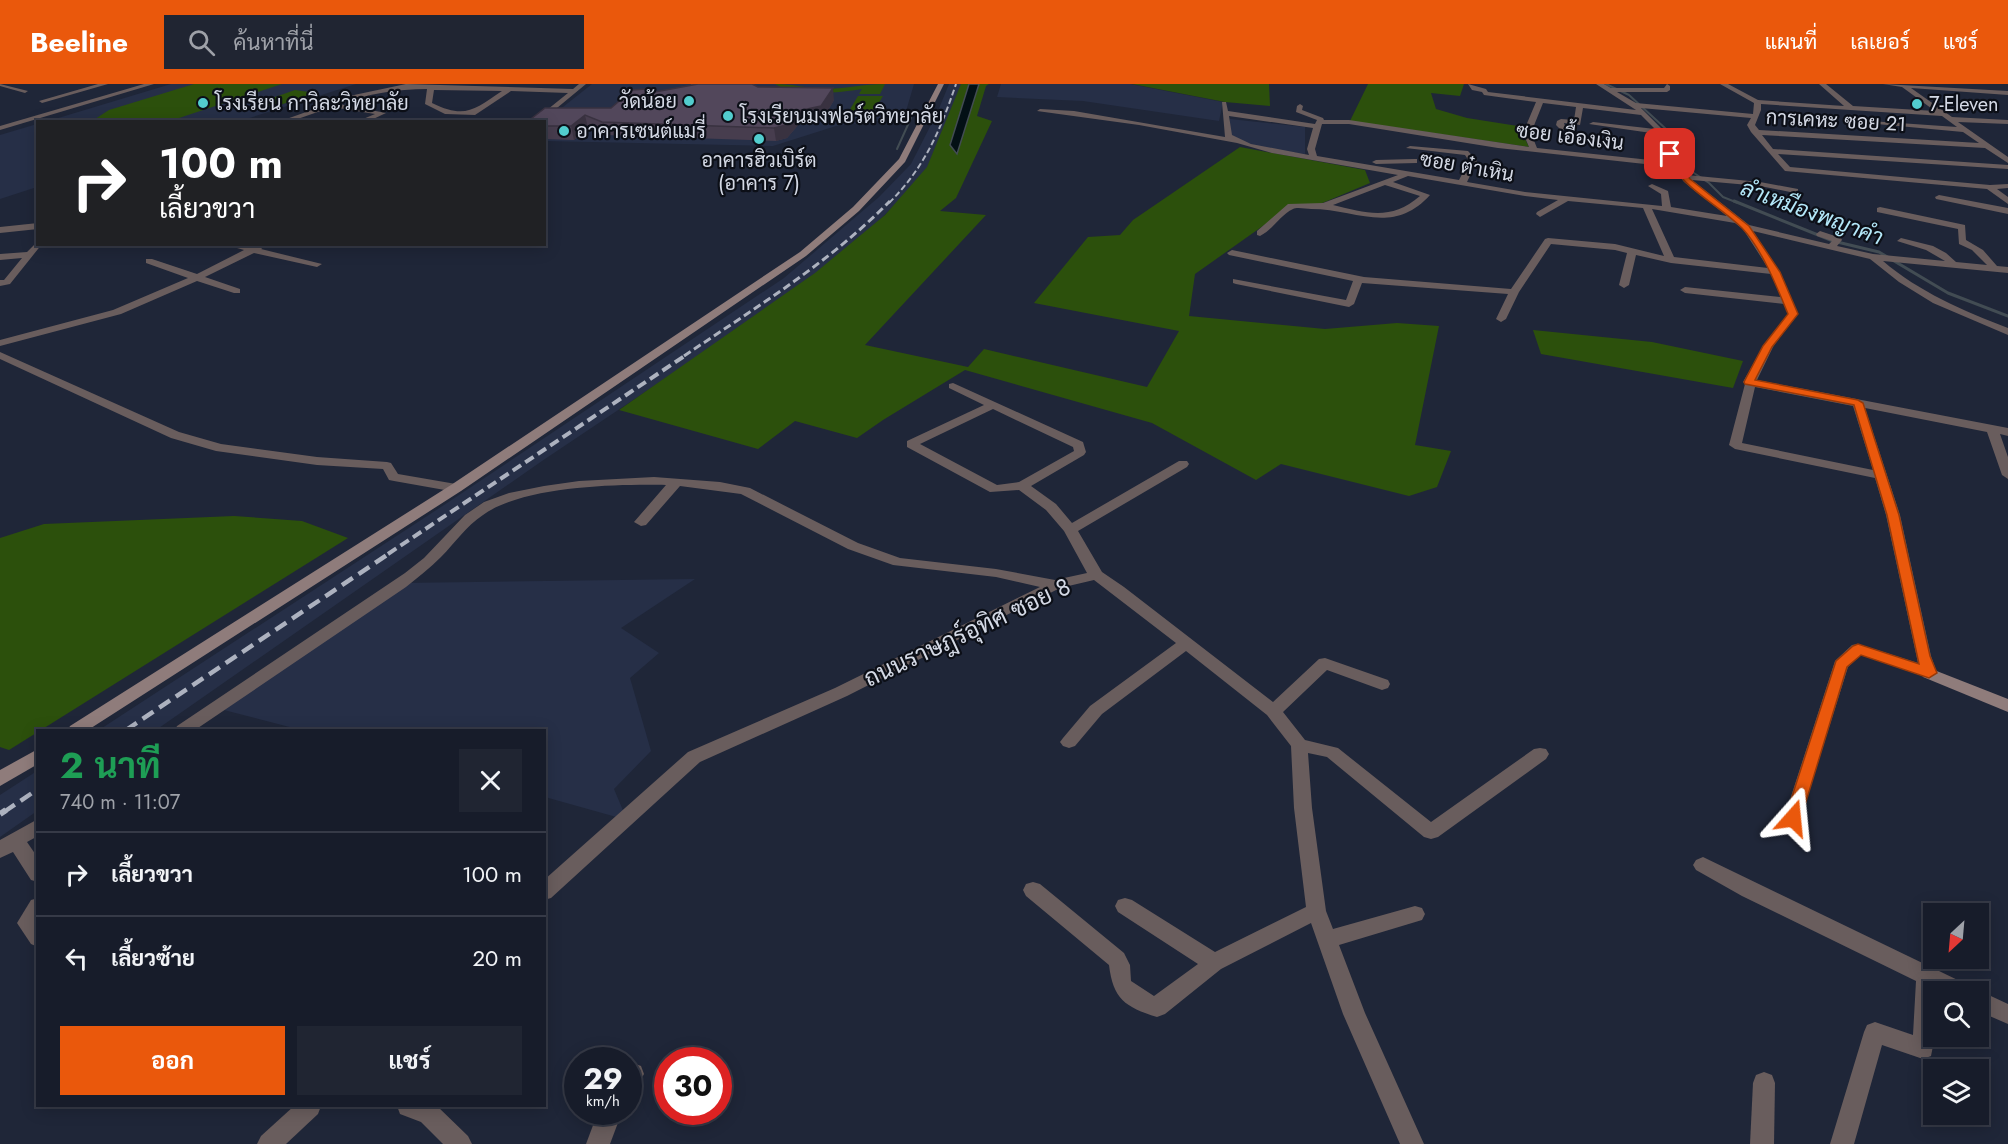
<!DOCTYPE html>
<html lang="th">
<meta charset="utf-8">
<style>
body{margin:0;font-family:Jost,Sarabun,sans-serif;background:#202532;color:#f1f3f6;height:100vh;display:flex;flex-direction:column;font-size:22px;white-space:nowrap}
*{box-sizing:border-box;margin:0}
p{font-size:20px;color:#9ea1a8}
.icon{flex:none;width:33px;height:33px;fill:none;stroke:currentColor;stroke-width:2;stroke-linecap:round;stroke-linejoin:round}
.map{position:relative;flex:1;overflow:hidden}
.side{position:absolute;left:36px;top:645px;width:510px;height:378px;display:flex;flex-direction:column;background:#171c2a;border-radius:0px;box-shadow:0 3px 15px #0003,0 0 0 2px #363a47}
.side>*{flex:none}
.guide{position:absolute;left:36px;top:36px;width:510px;height:126px;border-radius:0px;box-shadow:0 3px 15px #0003,0 0 0 2px #363a47;background:#202124;color:#fff;overflow:hidden}
.needle{width:39px;rotate:206deg}
.tools{position:absolute;left:1923px;top:819px;display:grid;gap:12px}
.tools a{display:grid;place-items:center;width:66px;height:66px;border-radius:0px;background:#171c2a;box-shadow:0 3px 15px #0003,0 0 0 2px #363a47;font-size:30px}
.speed{position:absolute;left:564px;top:963px;display:flex;gap:12px;font-size:30px;font-weight:700;text-align:center}
.speed>*{display:grid;place-content:center;width:78px;height:78px;border-radius:50%;background:#171c2a;box-shadow:0 3px 15px #0003,0 0 0 2px #363a47;line-height:1}
.speed small{font-size:15px;font-weight:400}
.speed .limit{border:9px solid #d22;background:#fff;color:#111}
.pin{position:absolute;display:grid;place-items:center;width:51px;height:51px;color:#fff;margin:-26px;border-radius:12px;box-shadow:0 3px 9px #0006}
.me{position:absolute;width:66px;margin:-33px;rotate:18deg;stroke-linejoin:round;filter:drop-shadow(0 0 4px #0008)}
.turn{display:flex;align-items:center;gap:21px;height:126px;padding:0 24px;font-size:27px}
.turn .icon{width:78px;height:78px;stroke-width:2.5}
.turn b{display:block;font-size:42px;line-height:51px}
.round{display:grid;place-items:center;flex:none;width:63px;height:63px;border-radius:0px;background:#202532}
.overview{display:flex;align-items:center;justify-content:space-between;height:102px;padding:0 24px}
h1{font-size:36px;font-weight:700;line-height:45px;color:#1e9e55}
.primary-button{display:flex;gap:12px;margin-top:auto;padding:12px 24px}
.primary-button a{flex:1;height:69px;border-radius:0px;background:#ea580c;color:#fff;font-size:24px;font-weight:700;line-height:69px;text-align:center}
.primary-button a+a{background:#202532;color:#f1f3f6}
ul{padding:0;list-style:none}
li{display:flex;align-items:center;gap:18px;height:84px;padding:0 24px;border-top:2px solid #363a47}
li div{flex:1}
li b{display:block;font-size:22px}
li em{font-style:normal}
header{display:flex;align-items:center;gap:36px;box-sizing:border-box;height:84px;padding:0 30px;background:#ea580c;color:#fff}
header strong{font-size:28px}
nav{display:flex;gap:33px;margin-inline-start:auto;font-size:21px}
.search{width:420px;height:54px;background:#202532;display:flex;align-items:center;gap:15px;box-sizing:border-box;padding:0 21px;border-radius:0px;color:#9ea1a8;font-size:22px}
.map>svg:first-child{display:block}
.built{fill:#262f47}
.green{fill:#2c500c}
.water{fill:#031015;stroke:#424c53;stroke-width:1.5}
.lines{fill:none;stroke-linecap:round;stroke-linejoin:round}
.stream-far1{stroke:#424c53;stroke-width:2}
.stream{stroke:#424c53;stroke-width:3}
.street{fill:#695d5d;fill-rule:evenodd}
.secondary{fill:#8f7c7b;fill-rule:evenodd}
.rail-far4{stroke:#adb2bf;stroke-width:2;stroke-dasharray:6 3;stroke-linecap:butt}
.rail-far3{stroke:#adb2bf;stroke-width:3;stroke-dasharray:8 4;stroke-linecap:butt}
.rail-far2{stroke:#adb2bf;stroke-width:4;stroke-dasharray:10 5;stroke-linecap:butt}
.rail-far1{stroke:#adb2bf;stroke-width:4.5;stroke-dasharray:13 7;stroke-linecap:butt}
.rail{stroke:#adb2bf;stroke-width:6;stroke-dasharray:16 8;stroke-linecap:butt}
.wall{fill:#473d4e}
.shaded-wall{fill:#393240}
.building{fill:#52475b;stroke:#393240;stroke-width:1.5}
.route{fill:#ea580c;stroke:#983908;stroke-width:1.5}
.poi-dot{fill:#52cdce;stroke:#0c0f17;stroke-width:2}
.labels{text-anchor:middle;dominant-baseline:central;stroke-width:4.5;stroke-linejoin:round;paint-order:stroke}
.far-poi-label{font-size:20px;fill:#d4d9e5;stroke:#0c0f17;text-anchor:start}
.far-street-label{font-size:20px;fill:#d4d9e5;stroke:#0c0f17}
.far-water-label{font-size:22px;font-style:italic;fill:#b4e8f9;stroke:#0c0f17}
.street-label{font-size:24px;fill:#d4d9e5;stroke:#0c0f17}
</style>
<header>
<strong>Beeline</strong>
<div class="search"><svg class="icon" aria-label="search" viewBox="0 0 24 24"><circle cx="10" cy="10" r="6"/><path d="M15 15l6 6"/></svg>ค้นหาที่นี่</div>
<nav><a>แผนที่</a><a>เลเยอร์</a><a>แชร์</a></nav>
</header>
<div class="map">
<svg width="2008" height="1060" viewBox="0 0 2008 1060">
<rect width="100%" height="100%" fill="#1f2638"/>
<g class="built">
<polygon points="171,0 356,0 240,37 45,38"/>
<polygon points="592,0 914,0 904,34 836,42 773,62 545,57 544,38"/>
<polygon points="949,0 965,0 935,77 921,95 848,167 745,241 542,377 156,646 99,646 444,421 784,194 879,113 911,80 938,27"/>
<polygon points="1001,0 1130,0 1223,18 1219,37 1083,17 997,13"/>
<polygon points="1230,35 1305,43 1305,70 1262,64 1230,53"/>
<polygon points="37,40 37,103 0,115 0,51"/>
<polygon points="695,495 621,544 659,569 630,594 651,667 614,705 627,736 545,713 544,646 301,646 224,626 402,499"/>
<polygon points="37,687 37,727 0,753 0,711"/>
</g>
<g class="green">
<polygon points="194,0 282,0 170,37 97,38 95,35 109,26"/>
<path d="M775,0C792,0 807,4 823,5C844,5 864,0 885,0L880,10H859L862,5C838,9 796,13 775,0Z"/>
<polygon points="961,0 989,0 986,2 977,32 992,37 956,114 940,127 986,131 865,261 968,283 984,265 1147,303 1179,247 1034,219 1088,153 1120,151 1133,136 1240,63 1365,86 1370,99 1320,120 1294,120 1195,190 1189,232 1325,245 1397,239 1439,242 1415,361 1451,367 1437,403 1409,412 1281,380 1256,396 1152,339 965,286 883,336 857,354 795,337 758,365 619,326 815,189 885,131 927,83"/>
<polygon points="1132,0 1269,0 1270,22 1225,18"/>
<polygon points="1368,0 1464,0 1460,12 1431,9 1436,25 1467,34 1524,43 1523,51 1529,63 1350,37"/>
<polygon points="295,6 316,9 277,22 255,20"/>
<polygon points="858,12 883,12 874,27 849,27"/>
<polygon points="1533,246 1652,258 1743,277 1733,304 1541,270"/>
<polygon points="234,432 302,437 348,454 9,666 0,663 0,454 44,440"/>
</g>
<polygon class="water" points="969,0 979,0 957,70 950,61"/>
<g class="lines">
<g class="stream-far1">
<polyline points="1606,0 1629,11 1666,45 1673,54 1682,81 1709,99 1723,113 1738,119"/>
<polyline points="897,65 911,34"/>
</g>
<polyline class="stream" points="1734,117 1833,157 1879,168 1948,209 2008,232"/>
<g class="street">
<polygon points="0,0 28,7 25,9 0,2"/>
<polygon points="98,0 108,0 42,19 39,17"/>
<polygon points="144,0 154,0 0,46 0,42"/>
<path d="M406,0L573,5L579,0H586L540,38H532L568,9L511,7L475,31L445,30L425,20L427,5C397,5 368,10 339,20L386,29L367,38H356L375,30L332,23L289,38H278L354,11ZM434,6L502,7C474,26 465,35 432,19Z"/>
<path d="M1468,0L1486,5L1488,8L1636,26L1596,0H1604L1611,4H1664L1667,0L1670,2V6L1667,8H1617L1636,19L1753,30L1754,19L1720,0H1728L1758,16L1844,22L1819,0H1826L1853,22L1935,27L1902,3L1883,0L2008,7V11L1911,4L1952,33L2008,36V40L1958,38L2008,73V79L1985,64L1762,51L1773,65L2008,81V85L1778,70L1790,83L1990,101L2008,100V104L1997,105L2008,113V120L1987,105L1785,87L1751,48L1747,41L1751,34L1641,24L1665,48L1678,80L1687,91L1760,98L1798,105V109H1795L1760,102L1692,96L1749,141L1829,160L1832,157L1817,152L1816,150L1820,147L1841,154L1842,156L1837,162L1873,170L1945,177L1926,166L1897,157L1901,154L1933,162L1946,169L1956,178L1987,181L1972,166L1959,160L1958,145L1877,128V124L1880,123L1965,141L1966,156L1983,166L1997,182L2008,183V189L1883,177C1919,208 1964,227 2008,244V251L1933,219L1899,198L1870,175L1753,147L1780,188L1798,230L1774,261L1757,296L2008,344V352L2000,350L2008,373V395L2002,391L1987,348L1865,324L1900,431L1931,572L1937,589L1935,593L1929,594L1861,571L1848,583L1799,739L1793,741L1787,739L1784,734L1835,577L1852,561L1858,560L1918,579L1886,431L1875,394L1735,365L1729,361L1745,300L1743,298L1764,261L1788,230L1784,220L1685,209L1680,206L1685,203L1781,213L1771,190L1671,179L1636,171L1629,201L1624,204L1619,201L1627,169L1615,166L1551,160L1519,208L1506,235L1501,238L1496,235L1508,210L1362,199L1354,220L1349,223L1236,200L1233,199V195L1346,216L1353,197L1229,171L1227,169L1232,166L1364,193L1511,205L1545,155L1548,154L1615,160L1664,172L1643,124L1568,117L1540,133L1536,130L1537,128L1558,116L1525,112L1408,92L1393,98L1430,111C1393,152 1356,125 1311,125C1306,125 1297,123 1293,125C1280,131 1273,146 1260,152L1257,151V147L1288,120L1323,119L1398,91L1272,69L1237,59L1139,41L1037,27L1040,25L1074,27L1225,53L1222,18H1226L1228,27L1315,40L1317,36L1296,28L1297,22L1300,20L1303,22L1302,26L1323,34L1324,36H1349L1529,63L1523,49L1536,18L1484,11L1482,8L1472,6ZM1543,19L1576,23L1574,36L1561,35L1557,37L1556,41L1562,47L1566,45L1564,39L1580,41L1583,24L1641,31L1655,45L1593,38L1589,40L1658,50L1669,78L1537,64L1531,49ZM1761,20L1942,32L1957,43L1870,37L1866,39L1963,48L1979,59L1759,46L1755,41L1761,26ZM1229,32L1313,44L1307,65L1309,71L1251,60L1232,51ZM1322,40H1349L1498,64L1672,83L1684,98L1727,132L1671,123L1668,107L1652,100L1648,102L1661,110L1662,122L1525,108L1467,98L1477,77L1468,67L1410,62L1406,64L1465,71L1469,77L1459,96L1317,72L1315,65ZM1385,101L1420,112C1391,137 1367,129 1333,121ZM1652,125L1735,139L1743,145L1768,184L1674,173ZM1755,303L1853,322L1873,386L1742,359Z"/>
<polygon points="1414,75 1417,75 1417,79 1376,80 1372,78 1376,76"/>
<polygon points="1939,111 2008,124 2008,130 1936,115 1935,113"/>
<polygon points="38,139 38,145 0,149 0,143"/>
<polygon points="38,157 38,160 42,160 10,200 0,202 0,196 4,196 22,174 0,176 0,170 27,168"/>
<polygon points="223,160 251,163 268,160 261,165 322,180 317,183 254,169 205,193 240,205 240,209 234,209 197,197 121,230 0,262 0,256 113,226 188,194 146,179 146,175 152,175 197,190 244,166"/>
<polygon points="0,268 179,348 221,360 317,373 387,378 391,379 398,390 456,400 462,404 456,408 394,397 389,396 383,385 317,381 216,367 171,354 0,275"/>
<path d="M953,299L1083,358L1086,368L1084,371L1031,402L1056,420L1072,439L1179,377H1187L1189,380L1187,383L1078,447L1102,488L1124,503L1273,618L1319,575L1325,574L1388,596L1390,600L1388,604L1382,606L1327,586L1283,628L1305,656L1338,664L1431,738L1534,665L1540,664L1546,665L1549,670L1546,675L1438,753L1431,755L1424,753L1327,673L1308,669L1312,724L1326,827L1333,845L1415,822L1422,824L1425,830L1422,836L1339,861L1365,929L1424,1060H1400L1343,930L1311,839L1221,885L1165,930L1157,933C1125,923 1113,915 1109,881L1026,812L1023,806L1026,800L1033,798L1040,800L1124,869L1130,881L1131,897L1154,912L1198,880L1118,828L1115,822L1118,816L1125,814L1132,816L1215,868L1306,823L1294,724L1291,662L1267,631L1186,567L1102,630L1075,662L1069,664L1063,662L1060,658L1063,654L1090,622L1176,559L1094,496L1060,504L847,612L700,678L551,814L544,816V796L688,668L835,604L1040,503L996,493L893,481L848,465L741,410L680,402L646,441L641,442L634,438L666,401C617,400 523,402 483,431C466,442 455,459 441,473C430,484 418,493 406,503L195,646H175L177,642L405,489L424,474L465,431L484,418L509,409L544,402L579,397L654,393L720,398L750,404L858,459L900,474L996,485L1055,496L1087,489L1064,447L1046,426L1019,406L990,408L907,363V357L984,321L949,304V300ZM993,325L1073,363L1074,367L1019,398L997,401L920,360Z"/>
<polygon points="38,735 38,752 27,758 38,774 38,798 31,796 13,768 0,774 0,756"/>
<polygon points="1703,773 1968,901 1971,908 1934,908 1935,952 1931,972 1923,975 1882,961 1854,1060 1830,1060 1864,948 1867,941 1875,938 1913,951 1916,897 1742,812 1696,786 1693,781 1696,776"/>
<polygon points="38,814 38,863 31,860 17,839 31,816"/>
<polygon points="1978,906 2008,920 2008,940 1978,927 1978,908 1975,908"/>
<polygon points="633,979 641,982 644,990 636,1005 628,1008 628,981"/>
<polygon points="1764,988 1772,991 1775,999 1774,1060 1750,1060 1753,999 1756,991"/>
<polygon points="294,1022 321,1022 318,1030 286,1060 257,1060 261,1052"/>
<polygon points="397,1022 437,1022 468,1052 472,1060 443,1060 421,1038 400,1030"/>
<polygon points="598,1028 622,1028 610,1060 586,1060"/>
</g>
<g class="secondary">
<polygon points="938,0 944,0 905,78 859,127 806,172 461,407 88,646 68,646 70,642 451,401 800,168 853,123 899,75"/>
<polygon points="1929,584 2008,615 2008,628 1923,593 1921,589 1923,585"/>
<polygon points="38,665 38,680 0,702 0,686"/>
</g>
<path class="rail-far4" d="M889,119C925,83 940,47 956,0"/>
<path class="rail-far3" d="M684,272C755,224 829,179 890,117"/>
<polyline class="rail-far2" points="388,470 686,271"/>
<g class="rail-far1">
<polyline points="126,646 390,469"/>
<polyline points="4,728 38,705"/>
</g>
<polyline class="rail" points="0,730 6,726"/>
</g>
<polygon class="wall" points="691,0 752,0 758,3 834,16 823,35 799,40 787,54 776,57 605,51 588,44 574,56 544,55 544,38 611,24 655,8 691,1"/>
<g class="shaded-wall">
<polygon points="833,4 834,16 823,35 799,40 787,54 776,57 774,44"/>
<polygon points="585,31 588,44 574,56 571,42"/>
</g>
<polygon class="building" points="698,0 752,0 758,3 833,4 821,22 798,27 786,41 774,44 602,38 585,31 571,42 544,42 544,38 527,38 545,24 611,24 632,6 646,5 655,8"/>
<path class="route" d="M1670,68L1690,95L1749,142L1780,188L1798,230L1772,263L1755,296L1858,316L1863,319L1899,431L1930,572L1937,589L1929,594L1861,571L1847,583L1801,734L1799,738L1793,740L1787,738L1785,734L1836,577L1853,562L1858,560L1919,580L1887,431L1854,321L1745,300L1744,298L1763,262L1788,230C1777,203 1762,165 1742,144C1717,119 1680,104 1666,70Z"/>
<g class="poi-dot">
<circle cx="689" cy="17" r="6"/>
<circle cx="203" cy="19" r="6"/>
<circle cx="1917" cy="20" r="6"/>
<circle cx="728" cy="32" r="6"/>
<circle cx="564" cy="47" r="6"/>
<circle cx="759" cy="55" r="6"/>
</g>
<g class="labels">
<g class="far-poi-label">
<text x="677" y="17" text-anchor="end">วัดน้อย</text>
<text x="215" y="19">โรงเรียน กาวิละวิทยาลัย</text>
<text x="1929" y="20">7-Eleven</text>
<text x="740" y="32">โรงเรียนมงฟอร์ตวิทยาลัย</text>
<text x="576" y="47">อาคารเซนต์แมรี่</text>
<text x="759" y="76" text-anchor="middle">อาคารฮิวเบิร์ต<tspan x="759" dy="23">(อาคาร 7)</tspan></text>
</g>
<g class="far-street-label">
<text transform="translate(1836 37) rotate(3)">การเคหะ ซอย 21</text>
<text transform="translate(1570 53) rotate(7)">ซอย เอื้องเงิน</text>
<text transform="translate(1467 83) rotate(10)">ซอย ต๋าเหิน</text>
</g>
<g class="far-water-label">
<text transform="translate(1812 128) rotate(20)">ลำเหมืองพญาคำ</text>
</g>
<g class="street-label">
<text transform="translate(967 548) rotate(-25)">ถนนราษฎร์อุทิศ ซอย 8</text>
</g>
</g>
</svg>
<div class="tools">
<a><svg class="needle" viewBox="-14 -14 28 28"><path d="M0-13l5 13h-10z" fill="#e53935"/><path d="M0 13l5-13h-10z" fill="#9ea1a8"/></svg></a>
<a><svg class="icon" aria-label="search" viewBox="0 0 24 24"><circle cx="10" cy="10" r="6"/><path d="M15 15l6 6"/></svg></a>
<a><svg class="icon" aria-label="layers" viewBox="0 0 24 24"><path d="M12 4l9 5-9 5-9-5zM3 14l9 5 9-5"/></svg></a>
</div>
<div class="speed"><div>29<small>km/h</small></div><div class="limit">30</div></div>
<div class="pin" style="left:1670px;top:70px;background:#d93025"><svg class="icon" aria-label="arrive" viewBox="0 0 24 24"><path d="M6 21V4h12l-3 4 3 4H6"/></svg></div>
<svg class="me" style="left:1793px;top:734px" viewBox="-20 -20 40 40"><path d="M0-17L14 15 0 8-14 15z" fill="#ea580c" stroke="#fff" stroke-width="4"/></svg>
<div class="guide">
<div class="turn"><svg class="icon" aria-label="right" viewBox="0 0 24 24"><path d="M7 20v-9h11M14 6l5 5-5 5"/></svg><div><b>100 m</b>เลี้ยวขวา</div></div>
</div>
<section class="side">
<div class="overview"><div><h1>2 นาที</h1><p>740 m · 11:07</p></div><a class="round"><svg class="icon" aria-label="close" viewBox="0 0 24 24"><path d="M6 6l12 12M18 6L6 18"/></svg></a></div>
<ul>
<li><svg class="icon" aria-label="right" viewBox="0 0 24 24"><path d="M7 20v-9h11M14 6l5 5-5 5"/></svg><div><b>เลี้ยวขวา</b></div><em>100 m</em></li>
<li><svg class="icon" aria-label="left" viewBox="0 0 24 24"><path d="M17 20v-9H6M10 6l-5 5 5 5"/></svg><div><b>เลี้ยวซ้าย</b></div><em>20 m</em></li>
</ul>
<div class="primary-button"><a>ออก</a><a>แชร์</a></div>
</section>
</div>
